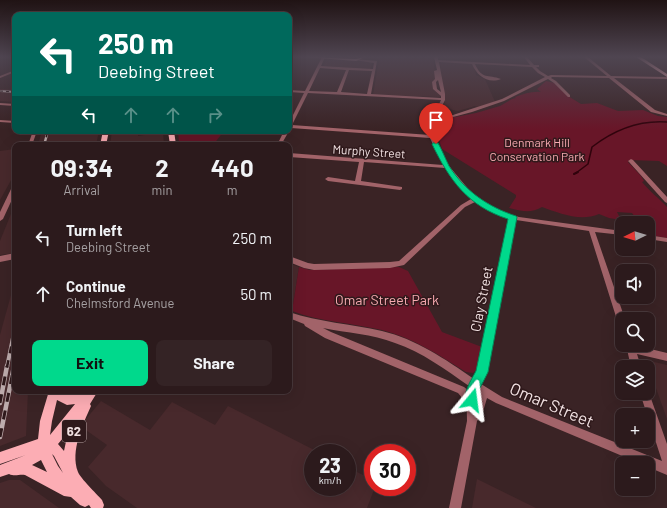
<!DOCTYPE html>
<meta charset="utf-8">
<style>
body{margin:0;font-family:Barlow,sans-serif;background:#342325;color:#f1f3f6;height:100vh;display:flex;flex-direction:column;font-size:15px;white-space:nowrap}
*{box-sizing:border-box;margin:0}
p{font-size:13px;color:#a6a1a3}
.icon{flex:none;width:22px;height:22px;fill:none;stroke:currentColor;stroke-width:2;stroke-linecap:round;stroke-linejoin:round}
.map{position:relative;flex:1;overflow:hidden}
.panel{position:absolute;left:12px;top:142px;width:280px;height:252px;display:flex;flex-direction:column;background:#2c1a1c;border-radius:8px;box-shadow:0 4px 16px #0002,0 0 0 1px #48383b}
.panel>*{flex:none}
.top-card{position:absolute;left:12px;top:12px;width:280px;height:122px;border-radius:8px;box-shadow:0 4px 16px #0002,0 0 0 1px #48383b;background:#00695c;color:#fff;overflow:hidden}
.needle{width:26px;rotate:265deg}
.tools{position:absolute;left:615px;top:216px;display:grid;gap:8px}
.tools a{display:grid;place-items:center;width:40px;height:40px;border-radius:8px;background:#2c1a1c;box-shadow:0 4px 16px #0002,0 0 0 1px #48383b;font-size:20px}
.speed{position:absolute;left:304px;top:444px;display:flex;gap:8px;font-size:20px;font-weight:700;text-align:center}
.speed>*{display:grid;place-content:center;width:52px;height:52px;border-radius:50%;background:#2c1a1c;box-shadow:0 4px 16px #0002,0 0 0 1px #48383b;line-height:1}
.speed small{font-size:10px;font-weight:400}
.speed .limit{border:6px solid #d22;background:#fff;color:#111}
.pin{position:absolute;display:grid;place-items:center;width:34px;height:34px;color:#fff;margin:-41px -17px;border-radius:50% 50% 50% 0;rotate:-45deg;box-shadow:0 0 4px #0007}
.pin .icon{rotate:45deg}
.me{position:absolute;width:44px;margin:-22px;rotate:16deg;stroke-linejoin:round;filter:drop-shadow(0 0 3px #0008)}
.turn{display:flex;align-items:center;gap:14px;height:84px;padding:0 20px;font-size:18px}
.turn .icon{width:52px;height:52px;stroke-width:2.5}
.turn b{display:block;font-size:28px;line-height:34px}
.lanes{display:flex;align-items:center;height:38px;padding:0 20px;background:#0003;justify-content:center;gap:20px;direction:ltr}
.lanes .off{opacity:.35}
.eta{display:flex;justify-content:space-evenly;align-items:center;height:68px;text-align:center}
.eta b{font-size:24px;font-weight:700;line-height:28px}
.action{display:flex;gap:8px;margin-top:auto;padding:8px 20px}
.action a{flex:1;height:46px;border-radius:8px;background:#00d98c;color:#111;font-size:16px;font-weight:700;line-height:46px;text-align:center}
.action a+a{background:#342325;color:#f1f3f6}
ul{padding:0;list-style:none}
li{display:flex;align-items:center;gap:12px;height:56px;padding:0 20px}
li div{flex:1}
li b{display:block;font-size:15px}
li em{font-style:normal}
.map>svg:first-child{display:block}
.built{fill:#48292c}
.green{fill:#681628}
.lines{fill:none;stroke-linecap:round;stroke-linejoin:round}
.stream-far1{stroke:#30030c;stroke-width:1.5}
.stream{stroke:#30030c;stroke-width:2}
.minor{fill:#a26369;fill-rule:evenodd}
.major{fill:#fcadb4;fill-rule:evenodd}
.rail-far3-casing{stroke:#beacad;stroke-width:2}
.rail-far2-casing{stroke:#beacad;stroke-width:2.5}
.rail-far1-casing{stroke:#beacad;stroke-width:4}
.rail-casing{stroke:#beacad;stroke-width:4.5}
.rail-far3{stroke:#2f191b;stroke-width:1;stroke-dasharray:3;stroke-linecap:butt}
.rail-far2{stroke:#2f191b;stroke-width:1.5;stroke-dasharray:4;stroke-linecap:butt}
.rail-far1{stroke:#2f191b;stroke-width:2.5;stroke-dasharray:7;stroke-linecap:butt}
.rail{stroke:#2f191b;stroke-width:3;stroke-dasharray:9;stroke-linecap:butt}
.route{fill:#00d98c;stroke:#008d5b}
.labels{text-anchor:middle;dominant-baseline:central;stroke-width:3;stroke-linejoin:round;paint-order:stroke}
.far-park-label{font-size:12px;fill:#f8aab1;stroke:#2f191b}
.far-street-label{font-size:12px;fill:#f1e1e2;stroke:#2f191b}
.shield{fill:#2f191b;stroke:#b7a5a6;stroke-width:1}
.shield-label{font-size:13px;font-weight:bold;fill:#f1e1e2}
.park-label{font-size:14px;fill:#f8aab1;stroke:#2f191b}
.street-label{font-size:14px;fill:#f1e1e2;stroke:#2f191b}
.near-street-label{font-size:17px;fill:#f1e1e2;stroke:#2f191b}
</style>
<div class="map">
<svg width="667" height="508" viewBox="0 0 667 508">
<rect width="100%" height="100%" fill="#3a2325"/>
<g class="built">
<polygon points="368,57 433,57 436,79 433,81 441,97 373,95 379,60 366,58"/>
<polygon points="327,59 371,62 373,62 370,69 323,66"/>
<polygon points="441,62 473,64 476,75 485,79 495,102 478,107 475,106 458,111 443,108 445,100 440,63"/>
<polygon points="0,89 15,90 15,102 0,101"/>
<polygon points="44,131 67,132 99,131 96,145 38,145 41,134 43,134"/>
<polygon points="112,131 138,131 138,136 163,132 164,145 110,145"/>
<polygon points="15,149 15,173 0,200 0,151"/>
<polygon points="15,204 15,253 0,255 0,241"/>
<polygon points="289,263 299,267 292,311 289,310"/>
<polygon points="15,266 15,391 28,391 26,436 0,446 0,335 14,284 13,271"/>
<polygon points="646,360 667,365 667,419"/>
<polygon points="101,401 150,430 172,402 215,425 228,406 320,453 313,453 313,487 347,487 347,467 373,480 373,487 375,487 367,508 137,508 106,486 88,467 107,445 83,428 86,419"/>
<polygon points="477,479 536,508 472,508"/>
<polygon points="9,480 20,480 59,508 0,508 0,483"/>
</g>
<g class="green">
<path d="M546,81L555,83L568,96L581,104L597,103L618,111L643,110L658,116L667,117V166L659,161L629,160L628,162L641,176L644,181L642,182C650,192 659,198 667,207V238L649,235L648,223H640L632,213L617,212L621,220L609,218L599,214C580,222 559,213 542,207C530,214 522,211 509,208L516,197V195L442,149C439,138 434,128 439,117H455L476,113L500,106L512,99L516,98L515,97C524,94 532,91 541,92L537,89Z"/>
<polygon points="178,131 224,131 213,145 179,143"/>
<path d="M299,267L310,270L399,267L408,271L442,332L482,347L477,369L473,373L466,372C439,355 413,338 382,330C352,323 321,322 292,311Z"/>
</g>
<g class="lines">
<path class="stream-far1" d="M576,173L588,164L592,147C614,130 639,120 667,122"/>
<polyline class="stream" points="574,174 578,172"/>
<g class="minor">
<path d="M322,57H325L321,66L373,69L374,63L354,60L356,59L377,61L371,94L441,98V96L433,89L432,82L435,79L434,71L437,70L434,57H438V60L530,65L524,57H527L534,65H539V67H536L540,71L548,76L551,75L607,76L584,57H588L611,76L667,77V79L614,78L655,110L667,114V116L651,112L609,78L552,77L551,78L556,81L570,95V97H568L554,83L548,79L504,101L472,112L453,117L438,115L435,121L434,137L449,166L475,197L499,211L519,217L622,231V235L595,232L625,319H622V326L619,325L618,323L589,231L516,220L487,372L481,384L502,397L662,461L640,393H648V390L667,444V475L648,467V463H639L496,403L487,398L482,415L477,421L461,508H449L467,421C467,408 467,403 458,393L325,338L305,326L304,324L289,318V312C319,322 351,324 382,331C416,339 445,359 474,379L478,371L510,218L495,213L475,202L465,207L404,265L390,268L314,270L304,268L289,262V256L308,263L314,264L390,262L399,261L461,205L471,199L445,168L364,162L361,181L402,187V189L400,190L328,181L325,179L328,177L355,181L359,162L289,157V153L443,165L430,138L291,128H289V123L304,93L289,92V90L305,91ZM439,62L472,64C477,76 488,84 501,79C488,74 482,80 475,64L532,67L538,73L545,77L502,99L468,110L453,115L439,112L445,100V94ZM320,68L346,70L337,92L309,91ZM349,70L372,71L367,94L341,92ZM438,80L441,92L437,89L436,82ZM308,93L441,100L431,121L430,135L292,125ZM323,328C347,333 372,334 395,343C422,352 446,370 469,386V391L464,387L331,332Z"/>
<polygon points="15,70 15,72 0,78 0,76"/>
<polygon points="0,103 15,104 15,106 0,105"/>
<polygon points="0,120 15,121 15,123 0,122"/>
<polygon points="33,131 37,131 32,145 28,145"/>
<polygon points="238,131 284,133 285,131 289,131 281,145 277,145 282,135 240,132"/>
<polygon points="631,159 633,160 667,197 667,203 665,202 629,162 628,161"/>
<polygon points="15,185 15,193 3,219 0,221 0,212 12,187"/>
<polygon points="648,235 667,238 667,242 648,239"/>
<polygon points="15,253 15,259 0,262 0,256"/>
<polygon points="626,345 634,345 667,353 667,361 637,354 641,367 631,367"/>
</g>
<g class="major">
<polygon points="305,57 356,59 365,57 356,61"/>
<polygon points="636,57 641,57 667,74 667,77"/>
<polygon points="103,131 109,131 106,145 100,145"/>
<polygon points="168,131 174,131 176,145 170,145"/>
<path d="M49,391H63L67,394L79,391H98L90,404L91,406C83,424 70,451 78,472C81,479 96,493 102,500L104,505L103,508H91L89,505L85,507L80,505L71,497L64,496L25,475C19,474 15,477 9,474L0,477V465L26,455L0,464V452L38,439L40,421ZM57,400L67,405L75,404L50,435L52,421ZM68,432L64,451L58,444ZM52,454L54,456L63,473L58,466ZM41,460L47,472L32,465Z"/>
</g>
<g class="rail-far3-casing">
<polyline id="rail-far3" points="0,91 15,92"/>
</g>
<g class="rail-far2-casing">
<polyline id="rail-far2" points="44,145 48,131"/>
</g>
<g class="rail-far1-casing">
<g id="rail-far1">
<polyline points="7,367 15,328"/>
<polyline points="13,367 15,358"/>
</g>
</g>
<g class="rail-casing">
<g id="rail">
<polyline points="0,403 7,366"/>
<polyline points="0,437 14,366"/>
</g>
</g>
<use href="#rail-far3" class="rail-far3"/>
<use href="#rail-far2" class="rail-far2"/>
<use href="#rail-far1" class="rail-far1"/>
<use href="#rail" class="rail"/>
</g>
<linearGradient id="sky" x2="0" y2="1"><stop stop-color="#201314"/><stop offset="0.44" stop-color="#4f4551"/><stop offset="1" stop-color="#4f4551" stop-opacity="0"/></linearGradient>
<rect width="667" height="129" fill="url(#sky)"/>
<path class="route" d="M433,143H438C442,150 445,158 449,166C465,191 488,207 516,216L517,217L488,372L479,390L476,405L472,406L467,405C462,392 471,381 476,371L508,219C468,206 450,181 432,144Z"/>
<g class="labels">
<g class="far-park-label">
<text x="537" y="142">Denmark Hill<tspan x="537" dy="14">Conservation Park</tspan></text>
</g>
<g class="far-street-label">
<text transform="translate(369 151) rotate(4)">Murphy Street</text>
</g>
<rect class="shield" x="62" y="420" width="24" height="22" rx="3"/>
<g class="shield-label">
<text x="74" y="431">62</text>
</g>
<g class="park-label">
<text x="387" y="299">Omar Street Park</text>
</g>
<g class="street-label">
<text transform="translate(481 299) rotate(-79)">Clay Street</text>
</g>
<g class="near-street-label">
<text transform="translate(552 404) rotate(23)">Omar Street</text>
</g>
</g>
</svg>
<div class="tools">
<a><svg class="needle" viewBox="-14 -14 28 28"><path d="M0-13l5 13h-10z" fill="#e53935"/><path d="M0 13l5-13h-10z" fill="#a6a1a3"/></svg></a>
<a><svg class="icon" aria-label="sound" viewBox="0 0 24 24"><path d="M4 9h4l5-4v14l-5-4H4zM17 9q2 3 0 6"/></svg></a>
<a><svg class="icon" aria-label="search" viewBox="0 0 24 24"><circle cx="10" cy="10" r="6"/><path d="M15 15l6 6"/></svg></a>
<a><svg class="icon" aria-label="layers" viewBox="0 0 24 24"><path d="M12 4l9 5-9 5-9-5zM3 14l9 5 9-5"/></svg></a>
<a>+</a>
<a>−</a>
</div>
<div class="speed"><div>23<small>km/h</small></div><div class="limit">30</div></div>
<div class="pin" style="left:436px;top:144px;background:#d93025"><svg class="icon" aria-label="arrive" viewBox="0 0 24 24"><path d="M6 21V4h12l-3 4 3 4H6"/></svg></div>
<svg class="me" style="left:472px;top:400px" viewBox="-20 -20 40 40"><path d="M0-17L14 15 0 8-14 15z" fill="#00d98c" stroke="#fff" stroke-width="4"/></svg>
<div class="top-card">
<div class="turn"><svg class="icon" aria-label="left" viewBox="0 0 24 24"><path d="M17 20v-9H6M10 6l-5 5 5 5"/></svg><div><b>250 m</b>Deebing Street</div></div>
<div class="lanes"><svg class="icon" aria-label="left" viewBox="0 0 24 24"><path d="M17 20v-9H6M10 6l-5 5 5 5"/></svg><svg class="icon off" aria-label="ahead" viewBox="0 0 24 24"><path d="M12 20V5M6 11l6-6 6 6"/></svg><svg class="icon off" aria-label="ahead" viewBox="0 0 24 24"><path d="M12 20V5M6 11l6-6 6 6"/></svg><svg class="icon off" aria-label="right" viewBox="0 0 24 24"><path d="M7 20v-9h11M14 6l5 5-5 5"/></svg></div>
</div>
<section class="panel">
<div class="eta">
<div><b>09:34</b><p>Arrival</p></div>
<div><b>2</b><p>min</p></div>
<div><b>440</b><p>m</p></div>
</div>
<ul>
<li><svg class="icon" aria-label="left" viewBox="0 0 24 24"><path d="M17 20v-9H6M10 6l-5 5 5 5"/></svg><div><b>Turn left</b><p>Deebing Street</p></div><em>250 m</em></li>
<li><svg class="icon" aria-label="ahead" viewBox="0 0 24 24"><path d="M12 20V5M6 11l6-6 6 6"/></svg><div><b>Continue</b><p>Chelmsford Avenue</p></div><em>50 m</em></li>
</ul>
<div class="action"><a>Exit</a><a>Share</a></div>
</section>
</div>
